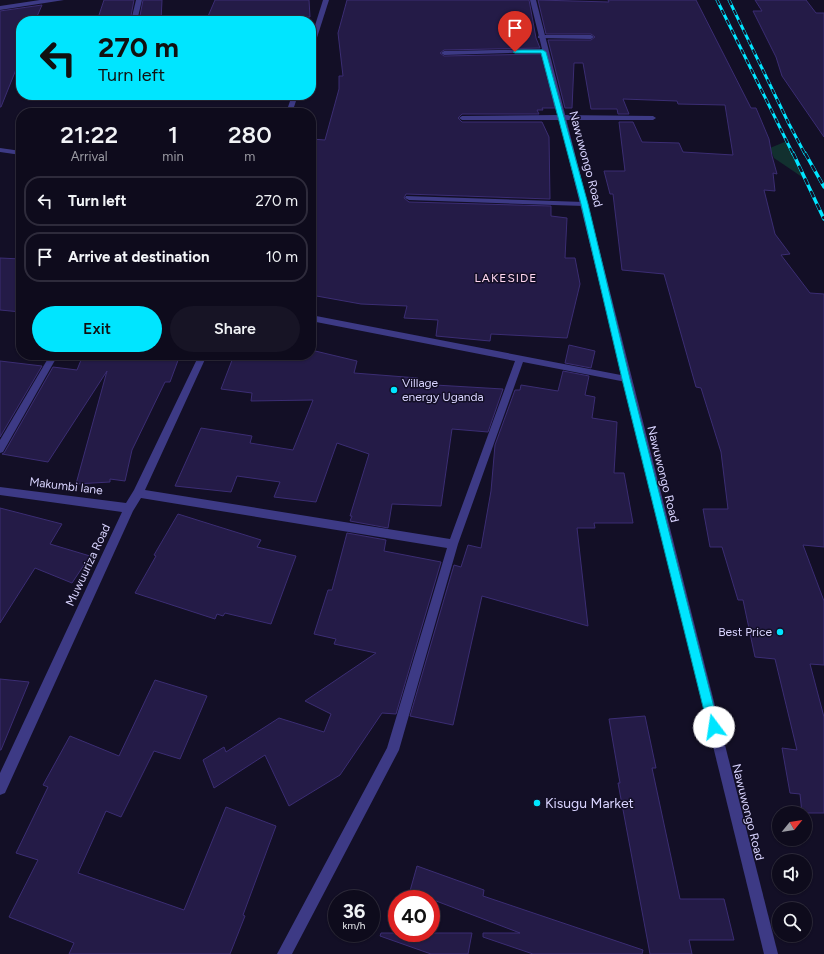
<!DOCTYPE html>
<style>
body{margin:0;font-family:Figtree,sans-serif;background:#171425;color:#f1f3f6;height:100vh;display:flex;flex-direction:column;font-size:15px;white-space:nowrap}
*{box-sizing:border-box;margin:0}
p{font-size:13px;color:#9b9ba3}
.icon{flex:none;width:22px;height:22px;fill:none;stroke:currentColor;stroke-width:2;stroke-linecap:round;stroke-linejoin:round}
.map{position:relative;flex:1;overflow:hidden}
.side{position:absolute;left:16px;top:108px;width:300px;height:252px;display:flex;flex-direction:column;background:#0e0b1c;border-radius:16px;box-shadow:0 1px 3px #0004,0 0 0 1px #2e2b3b}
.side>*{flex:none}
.hud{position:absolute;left:16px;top:16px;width:300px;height:84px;border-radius:16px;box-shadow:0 1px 3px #0004,0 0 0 1px #2e2b3b;background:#00e5ff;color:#111;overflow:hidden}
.needle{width:26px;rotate:60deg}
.tools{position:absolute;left:772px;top:806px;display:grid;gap:8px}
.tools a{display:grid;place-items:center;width:40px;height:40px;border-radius:50%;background:#0e0b1c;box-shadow:0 1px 3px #0004,0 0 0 1px #2e2b3b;font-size:20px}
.speed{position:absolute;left:328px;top:890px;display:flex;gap:8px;font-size:20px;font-weight:700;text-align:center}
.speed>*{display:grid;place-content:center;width:52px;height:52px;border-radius:50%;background:#0e0b1c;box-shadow:0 1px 3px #0004,0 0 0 1px #2e2b3b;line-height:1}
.speed small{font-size:10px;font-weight:400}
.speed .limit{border:6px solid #d22;background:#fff;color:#111}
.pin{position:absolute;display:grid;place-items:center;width:34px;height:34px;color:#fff;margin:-41px -17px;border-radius:50% 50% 50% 0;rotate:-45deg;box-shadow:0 0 4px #0007}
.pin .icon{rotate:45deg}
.me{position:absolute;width:44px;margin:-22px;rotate:346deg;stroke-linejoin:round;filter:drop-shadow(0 0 3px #0008)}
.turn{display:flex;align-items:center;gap:14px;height:84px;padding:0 16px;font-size:18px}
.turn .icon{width:52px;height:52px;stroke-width:2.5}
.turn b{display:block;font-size:28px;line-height:34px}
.eta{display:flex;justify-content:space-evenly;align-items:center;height:68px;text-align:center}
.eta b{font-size:24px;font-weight:600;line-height:28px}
.primary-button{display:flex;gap:8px;margin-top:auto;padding:8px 16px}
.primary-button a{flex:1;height:46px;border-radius:24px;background:#00e5ff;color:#111;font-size:16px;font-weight:600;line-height:46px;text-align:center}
.primary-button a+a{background:#171425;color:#f1f3f6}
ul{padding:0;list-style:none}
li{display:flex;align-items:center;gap:12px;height:50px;margin:0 8px 6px;padding:0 8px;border:2px solid #2e2b3b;border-radius:16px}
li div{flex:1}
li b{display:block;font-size:15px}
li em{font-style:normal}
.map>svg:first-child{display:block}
.green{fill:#12302f}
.building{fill:#241b47;stroke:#3b2d73}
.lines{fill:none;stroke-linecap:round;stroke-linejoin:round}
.service{fill:#3d3a85;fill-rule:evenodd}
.minor{fill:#3d3a85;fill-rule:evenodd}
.tertiary{fill:#3d3a85;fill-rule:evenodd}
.rail-far1-casing{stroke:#00e5ff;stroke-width:3}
.rail-casing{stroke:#00e5ff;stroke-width:3.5}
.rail-far1{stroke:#130f26;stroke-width:2;stroke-dasharray:5.5;stroke-linecap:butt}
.rail{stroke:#130f26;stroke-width:2.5;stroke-dasharray:7;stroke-linecap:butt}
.route{fill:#00e5ff;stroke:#0095a6}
.poi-dot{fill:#00e5ff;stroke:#130f26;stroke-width:1.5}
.labels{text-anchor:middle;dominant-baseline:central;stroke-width:3;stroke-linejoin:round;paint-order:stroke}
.street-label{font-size:12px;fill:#d9d4ff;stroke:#130f26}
.far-quarter-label{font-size:12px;letter-spacing:1px;fill:#ffd6f0;stroke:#130f26}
.poi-label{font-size:12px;fill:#d9d4ff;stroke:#130f26;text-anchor:start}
.near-poi-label{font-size:14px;fill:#d9d4ff;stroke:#130f26;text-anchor:start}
</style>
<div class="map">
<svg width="824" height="954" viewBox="0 0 824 954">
<rect width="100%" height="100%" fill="#130f26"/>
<polygon class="green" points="787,141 808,181 774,158 770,148"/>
<g class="building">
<polygon points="104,0 134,0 130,21 97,21"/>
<polygon points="143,0 162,0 161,21 139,21"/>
<polygon points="215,0 309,0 310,17 254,21 206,21"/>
<polygon points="347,0 529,0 536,38 540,48 444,50 440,53 444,56 542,54 555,108 542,108 543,110 537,110 539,114 462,114 458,118 462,122 542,122 549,137 550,199 406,194 404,198 409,202 551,206 551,216 567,218 565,258 575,258 580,284 567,338 491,334 490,341 436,336 438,320 404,318 407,306 361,304 311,295 311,139 325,140 339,89 339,76 343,76 338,33"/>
<polygon points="538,0 609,2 608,0 696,0 751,108 756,108 769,139 772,156 777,174 773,173 775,191 764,190 775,234 790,254 781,255 810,293 824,294 824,547 803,545 824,601 824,665 810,664 824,717 824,813 802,813 800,794 790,793 782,748 797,750 775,659 755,657 743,600 738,600 722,547 710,547 703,509 728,509 721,452 701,388 696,387 664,274 622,270 613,194 610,194 604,171 625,171 619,122 633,122 642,142 679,143 683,152 733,155 725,105 678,104 677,101 623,99 629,114 618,114 617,109 591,109 583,63 574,63 572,108 565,108 548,40 591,40 595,37 591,34 546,34"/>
<polygon points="755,0 806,0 816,13 824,13 824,137 782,76 776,57 753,11 762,11"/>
<polygon points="42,5 35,21 21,21 21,57 1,107 0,107 0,11"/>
<polygon points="0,258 21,259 21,312 0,310"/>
<polygon points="569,345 595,351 591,368 565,363"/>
<polygon points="311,350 357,361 354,373 418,378 418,384 503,389 488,432 452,429 441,506 392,504 388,528 350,521 352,516 350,516 369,454 337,443 316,502 274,497 280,482 237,476 231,492 175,486 201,428 252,436 250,443 293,450 313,400 251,401 252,393 221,389 234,355 311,355"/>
<polygon points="83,355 180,355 170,382 165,382 132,450 125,481 110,479 110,482 76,484 107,371 48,462 2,454 4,453 53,367 77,370"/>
<polygon points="0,361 42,366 0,437"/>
<polygon points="563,371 589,376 585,395 595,397 592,418 617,422 614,473 624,473 633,523 594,523 595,528 577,528 588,626 482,596 453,725 410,716 454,565 461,567 468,545 481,548 491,491 495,445 515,390 520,390 521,385 558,391"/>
<polygon points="0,508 62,524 50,544 90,556 72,583 35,568 0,623"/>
<polygon points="178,514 261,540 257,547 296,556 271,624 225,613 223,616 217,614 215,619 135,593 156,556 154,555"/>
<polygon points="347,533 386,540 384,551 441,562 396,714 382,713 340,775 289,806 265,755 214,788 203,760 224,747 226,752 279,718 324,732 331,714 305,701 376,653 334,644 336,639 314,634 328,590 332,590"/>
<polygon points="0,679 29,682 1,750 0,750"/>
<polygon points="155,680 207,696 180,759 154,751 121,817 106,811 78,873 184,910 226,807 276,826 243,915 245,916 230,954 69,954 74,943 9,917 38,860 16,853 48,787 43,785 70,736 119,756"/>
<polygon points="645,716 656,768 652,768 680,899 724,899 734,940 689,940 692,954 650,954 618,783 620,783 609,719"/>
<polygon points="417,866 484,890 483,896 643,950 642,954 533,954 483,937 483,933 520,933 410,891"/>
<polygon points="381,933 472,933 468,954 431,954 380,936"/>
</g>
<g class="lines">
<polygon class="service" points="50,355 58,355 3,452 0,453 0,440"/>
<g class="minor">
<polygon points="40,0 64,0 0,10 0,6"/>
<polygon points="136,0 142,0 137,21 131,21"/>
<polygon points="323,0 329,0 314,47 311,49 311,38"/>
<polygon points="540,35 591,35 594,37 591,39 538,38 538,36"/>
<polygon points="543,49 546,51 545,52 444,55 441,53 444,51"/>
<polygon points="292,95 298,95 292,113 286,113"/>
<polygon points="561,115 653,116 656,118 653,120 462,120 459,118 462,116"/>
<polygon points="0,148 21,151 21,155 0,152"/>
<polygon points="406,196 584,202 588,204 584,206 409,200 405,198"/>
<polygon points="311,315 626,376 630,379 626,382 523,362 458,544 399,750 292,954 277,954 387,748 447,548 141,498 133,511 5,793 0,795 0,773 122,512 0,495 0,487 126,503 134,490 199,355 207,355 145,490 450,539 515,361 311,321"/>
</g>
<polygon class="tertiary" points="530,0 536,0 778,954 764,954"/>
<g class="rail-far1-casing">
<g id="rail-far1">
<polyline points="717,0 793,154"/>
<polyline points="729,0 789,124 805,154"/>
</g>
</g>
<g class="rail-casing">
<g id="rail">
<polyline points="793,153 824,219"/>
<polyline points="805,153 824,187"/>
</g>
</g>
<use href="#rail-far1" class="rail-far1"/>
<use href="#rail" class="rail"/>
</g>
<polygon class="route" points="543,50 546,52 588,204 630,379 719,727 718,731 714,733 710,731 708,727 622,379 581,204 541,53 515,53 513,52 515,50"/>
<g class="poi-dot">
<circle cx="394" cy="390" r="4"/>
<circle cx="780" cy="632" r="4"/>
<circle cx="537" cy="803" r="4"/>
</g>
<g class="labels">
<g class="street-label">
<text transform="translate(586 159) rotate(75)">Nawuwongo Road</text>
<text transform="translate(663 474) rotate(76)">Nawuwongo Road</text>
<text transform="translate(66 486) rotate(7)">Makumbi lane</text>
<text transform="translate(88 565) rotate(-65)">Muwuuriza Road</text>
<text transform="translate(748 812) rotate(76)">Nawuwongo Road</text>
</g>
<g class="far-quarter-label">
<text x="506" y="278">LAKESIDE</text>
</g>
<g class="poi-label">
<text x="402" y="383">Village<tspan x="402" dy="14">energy Uganda</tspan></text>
<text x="772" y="632" text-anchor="end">Best Price</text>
</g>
<g class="near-poi-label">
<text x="545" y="803">Kisugu Market</text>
</g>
</g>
</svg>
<div class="tools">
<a><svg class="needle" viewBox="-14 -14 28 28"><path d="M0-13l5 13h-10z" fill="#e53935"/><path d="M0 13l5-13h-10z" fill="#9b9ba3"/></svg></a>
<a><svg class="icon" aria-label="sound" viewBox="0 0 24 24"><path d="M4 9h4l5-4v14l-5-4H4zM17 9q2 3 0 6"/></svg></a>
<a><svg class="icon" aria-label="search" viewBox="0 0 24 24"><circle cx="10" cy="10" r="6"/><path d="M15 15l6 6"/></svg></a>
</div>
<div class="speed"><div>36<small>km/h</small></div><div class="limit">40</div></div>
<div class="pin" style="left:515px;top:52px;background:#d93025"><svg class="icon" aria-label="arrive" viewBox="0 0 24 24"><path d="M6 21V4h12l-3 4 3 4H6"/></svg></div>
<svg class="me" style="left:714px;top:727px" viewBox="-20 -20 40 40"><circle r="19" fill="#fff"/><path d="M0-13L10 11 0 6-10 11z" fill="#00e5ff"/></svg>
<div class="hud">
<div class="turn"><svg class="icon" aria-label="left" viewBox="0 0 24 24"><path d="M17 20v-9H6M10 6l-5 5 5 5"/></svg><div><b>270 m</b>Turn left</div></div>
</div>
<section class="side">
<div class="eta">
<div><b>21:22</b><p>Arrival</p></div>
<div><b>1</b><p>min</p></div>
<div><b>280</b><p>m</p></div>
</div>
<ul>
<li><svg class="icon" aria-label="left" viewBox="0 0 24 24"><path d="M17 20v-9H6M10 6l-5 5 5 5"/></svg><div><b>Turn left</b></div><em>270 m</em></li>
<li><svg class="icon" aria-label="arrive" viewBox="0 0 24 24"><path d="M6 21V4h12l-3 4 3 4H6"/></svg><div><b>Arrive at destination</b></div><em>10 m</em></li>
</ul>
<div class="primary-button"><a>Exit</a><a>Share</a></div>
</section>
</div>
